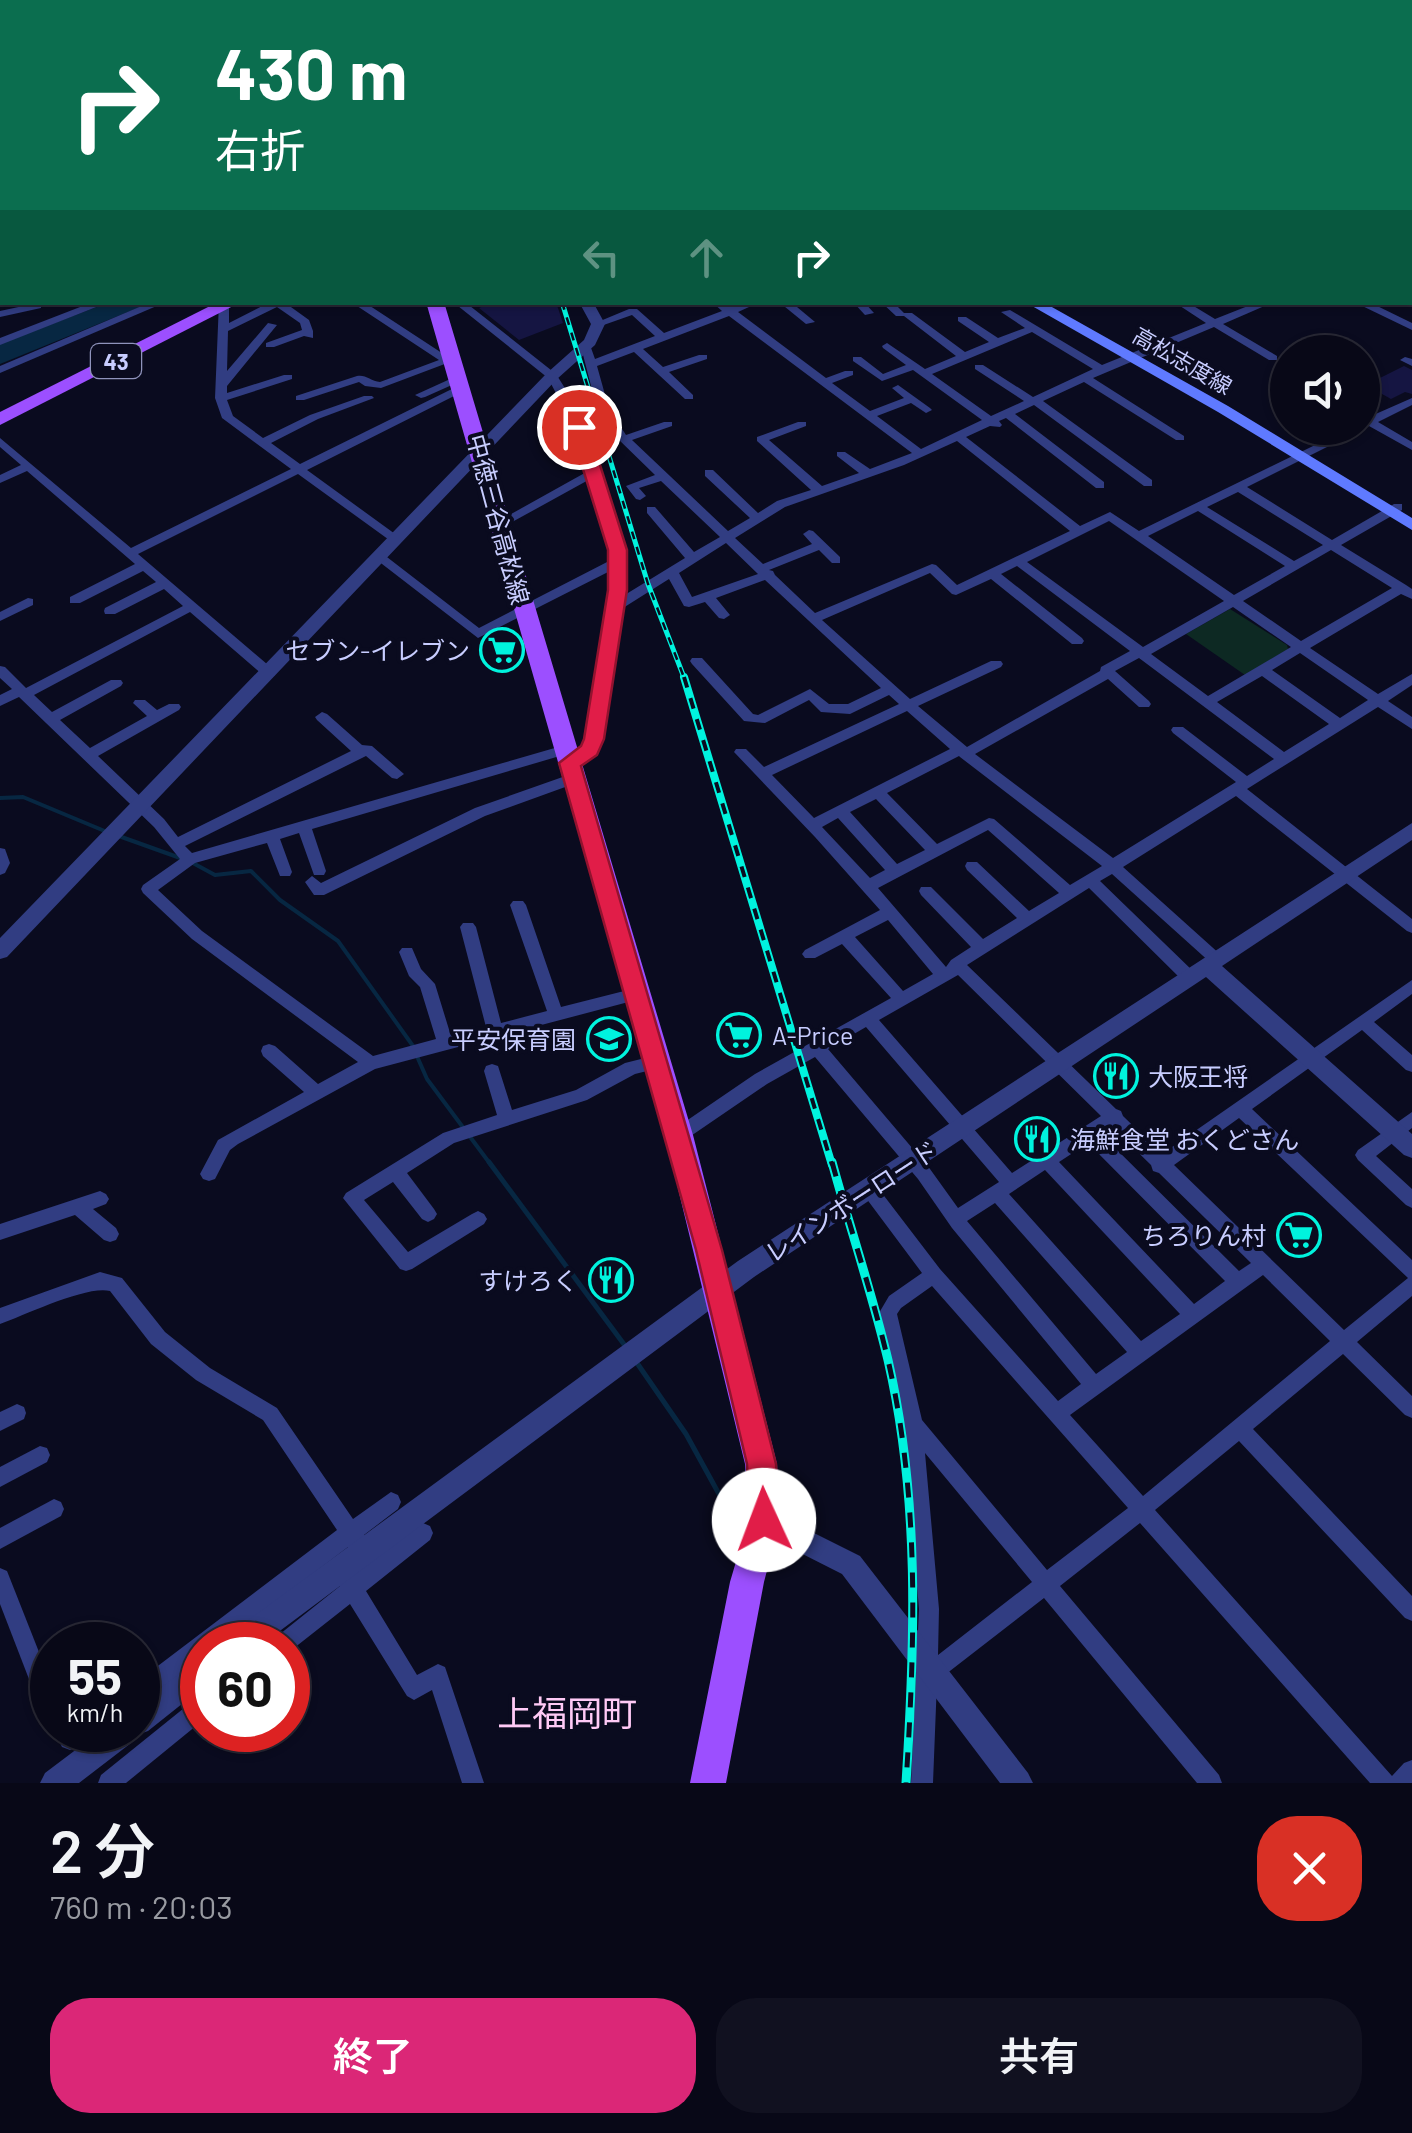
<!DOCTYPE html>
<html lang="ja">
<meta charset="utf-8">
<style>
body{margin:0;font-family:Barlow,"Noto Sans JP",sans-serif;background:#111120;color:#f1f3f6;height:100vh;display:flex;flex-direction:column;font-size:38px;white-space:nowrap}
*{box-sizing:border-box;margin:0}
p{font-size:32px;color:#989aa1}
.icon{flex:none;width:55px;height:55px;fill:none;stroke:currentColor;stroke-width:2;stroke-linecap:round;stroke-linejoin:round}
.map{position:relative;height:1783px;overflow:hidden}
.panel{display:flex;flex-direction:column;background:#080817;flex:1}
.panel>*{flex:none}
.guide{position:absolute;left:0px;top:0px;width:1412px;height:305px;box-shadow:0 2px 8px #0004,0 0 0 2px #292936;background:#0b6e4f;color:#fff;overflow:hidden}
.fabs{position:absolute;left:1270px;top:335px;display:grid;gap:20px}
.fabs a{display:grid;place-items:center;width:110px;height:110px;border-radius:50%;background:#080817;box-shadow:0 2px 8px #0004,0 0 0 2px #292936;font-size:50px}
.speed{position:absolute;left:30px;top:1622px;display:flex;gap:20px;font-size:50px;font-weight:700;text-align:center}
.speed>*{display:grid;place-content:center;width:130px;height:130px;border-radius:50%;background:#080817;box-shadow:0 2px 8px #0004,0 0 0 2px #292936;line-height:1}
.speed small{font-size:25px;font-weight:400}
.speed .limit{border:15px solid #d22;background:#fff;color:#111}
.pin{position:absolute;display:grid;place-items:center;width:85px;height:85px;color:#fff;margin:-42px;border:5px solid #fff;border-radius:50%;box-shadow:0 2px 10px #0007}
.me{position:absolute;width:110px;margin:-55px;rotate:358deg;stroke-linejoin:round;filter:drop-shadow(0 0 8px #0008)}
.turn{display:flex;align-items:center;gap:35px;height:210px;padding:0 50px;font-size:45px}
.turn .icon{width:130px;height:130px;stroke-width:2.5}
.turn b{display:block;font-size:70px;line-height:85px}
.lanes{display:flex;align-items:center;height:95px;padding:0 50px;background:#0003;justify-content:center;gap:50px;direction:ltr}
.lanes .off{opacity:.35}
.round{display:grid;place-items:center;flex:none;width:105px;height:105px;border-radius:40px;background:#111120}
.summary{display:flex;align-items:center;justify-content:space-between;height:170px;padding:0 50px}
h1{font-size:60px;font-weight:600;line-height:75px}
.button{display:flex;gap:20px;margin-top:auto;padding:20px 50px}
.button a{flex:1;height:115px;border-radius:40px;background:#db2777;color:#fff;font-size:40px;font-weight:600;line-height:115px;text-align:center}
.button a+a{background:#111120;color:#f1f3f6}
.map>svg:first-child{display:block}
.green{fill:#0d2923}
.water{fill:#072742}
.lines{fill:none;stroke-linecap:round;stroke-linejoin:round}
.stream-far1{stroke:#072742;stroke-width:4}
.stream{stroke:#072742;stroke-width:5}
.river{stroke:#072742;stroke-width:22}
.building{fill:#151542}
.minor{fill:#313d82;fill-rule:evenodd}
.tertiary{fill:#313d82;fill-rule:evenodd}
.secondary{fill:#5f7aff;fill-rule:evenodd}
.primary{fill:#9c4fff;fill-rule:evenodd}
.rail-far2-casing{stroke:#00f3de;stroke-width:5}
.rail-far1-casing{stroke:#00f3de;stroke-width:8}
.rail-casing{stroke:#00f3de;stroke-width:9}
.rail-far2{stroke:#0a0b1f;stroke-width:2.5;stroke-dasharray:8;stroke-linecap:butt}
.rail-far1{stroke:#0a0b1f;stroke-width:4;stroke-dasharray:11;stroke-linecap:butt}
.rail{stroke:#0a0b1f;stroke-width:5;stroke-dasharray:15;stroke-linecap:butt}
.secondary-bridge{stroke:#5f7aff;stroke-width:12}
.route{fill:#e11d48;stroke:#92132f;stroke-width:2.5}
.labels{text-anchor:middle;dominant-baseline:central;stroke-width:8;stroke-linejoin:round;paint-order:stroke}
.far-street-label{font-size:22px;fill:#c8cdff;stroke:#0a0b1f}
.shield{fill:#0a0b1f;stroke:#8f93bc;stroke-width:2.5}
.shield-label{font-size:22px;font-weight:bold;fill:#c8cdff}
.street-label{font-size:25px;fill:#c8cdff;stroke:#0a0b1f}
.poi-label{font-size:25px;fill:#c8cdff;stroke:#0a0b1f;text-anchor:end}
.near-quarter-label{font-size:35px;fill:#ffcaf6;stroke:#0a0b1f}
</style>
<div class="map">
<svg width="1412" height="1783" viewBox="0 0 1412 1783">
<rect width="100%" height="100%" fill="#0a0b1f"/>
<polygon class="green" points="1230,609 1287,645 1288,649 1245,675 1186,634"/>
<polygon class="water" points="107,303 150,303 0,364 0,344"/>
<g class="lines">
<g class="stream-far1">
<polyline points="0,798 23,797 107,832"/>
<polyline points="116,835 183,859"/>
<polyline points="191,862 215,875 251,871 280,900 338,941 413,1046"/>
<polyline points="416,1054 427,1079 491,1165"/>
</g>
<g class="stream">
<polyline points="489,1162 626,1347"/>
<polyline points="637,1363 686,1434 736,1525"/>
</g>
<polyline class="river" points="241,2 243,0"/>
</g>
<g class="building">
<polygon points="492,302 556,302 563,323 519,340 479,308"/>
<polygon points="1404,366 1412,370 1412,394 1405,392 1391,399 1366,385"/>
</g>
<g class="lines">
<g class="minor">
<polygon points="3,0 13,0 15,2 6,2"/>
<polygon points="63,0 76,0 78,2 67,2"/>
<polygon points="232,0 240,0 239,2 231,2"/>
<polygon points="246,0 254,0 253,2 245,2"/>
<polygon points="262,0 272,0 274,2 262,2"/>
<polygon points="291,0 302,0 299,2 290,2"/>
<polygon points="417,0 428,0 430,2 420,2"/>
<polygon points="527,0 544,0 540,2 526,2"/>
<polygon points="579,0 596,0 592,2 577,2"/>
<polygon points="824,0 834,0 836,2 827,2"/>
<polygon points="915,0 932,0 934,2 919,2"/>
<polygon points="1018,0 1026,0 1027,2 1019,2"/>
<polygon points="1112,0 1122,0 1123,2 1114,2"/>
<polygon points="1143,0 1160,0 1162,2 1147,2"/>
<polygon points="1220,0 1232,0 1234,2 1223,2"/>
<polygon points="1396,0 1407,0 1409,2 1399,2"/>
<rect x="0" y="9" width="2" height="5"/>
<polygon points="1410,25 1412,26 1412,32 1410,31"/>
<polygon points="1412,37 1412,43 1410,44 1410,38"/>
<polygon points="1410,57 1412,58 1412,64 1410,63"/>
<polygon points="1410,81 1412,82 1412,88 1410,87"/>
<polygon points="2,101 2,107 0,108 0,102"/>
<polygon points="1412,114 1412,120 1410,121 1410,115"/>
<polygon points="2,141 2,147 0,148 0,142"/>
<polygon points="1410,146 1412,147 1412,153 1410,152"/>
<polygon points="1412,160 1412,166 1410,167 1410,161"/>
<rect x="0" y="189" width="2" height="6"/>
<polygon points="2,225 2,231 0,232 0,226"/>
<polygon points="1410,225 1412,226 1412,232 1410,231"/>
<rect x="1410" y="238" width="2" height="7"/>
<rect x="0" y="248" width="2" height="6"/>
<polygon points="0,267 2,267 2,273 0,274"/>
<rect x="1410" y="282" width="2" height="7"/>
<polygon points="93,302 109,302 0,345 0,338"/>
<polygon points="151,302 166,302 0,373 0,366"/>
<polygon points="219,302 229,302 229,323 270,302 284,302 309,320 313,331 313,338 304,336 274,347 266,347 266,343 302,330 300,323 277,307 228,331 227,371 268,323 277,325 227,386 227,393 284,375 292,375 292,379 227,400 233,416 263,438 310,415 364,396 372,396 374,398 318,419 271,443 300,464 458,386 466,386 466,390 307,470 402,539 400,542 392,542 298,474 138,554 274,670 276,673 274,676 264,676 190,612 34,695 52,712 111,680 121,680 123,683 121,686 60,720 90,748 147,716 133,703 135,700 145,700 157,710 169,704 179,704 181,707 179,710 98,756 164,819 178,837 351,751 317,720 315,717 322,712 327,714 362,745 372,746 404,774 397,779 392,778 366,756 185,846 192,853 565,745 570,747 572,750 570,753 312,829 326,871 324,875 314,875 299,833 280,839 292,872 290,876 280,876 267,843 195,863 158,890 202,931 373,1056 436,1039 420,987 409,976 399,952 402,948 412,948 421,969 435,984 451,1036 486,1027 460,927 463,923 473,923 476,927 501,1023 547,1011 510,905 513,901 523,901 526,905 561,1007 636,988 642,990 644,994 642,998 636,1000 375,1069 238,1144 230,1150 215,1179 209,1181 203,1179 200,1174 218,1140 304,1092 263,1056 261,1051 263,1046 269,1044 275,1046 318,1084 358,1062 192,939 143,893 141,889 143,885 180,859 154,827 19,697 0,706 0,695 12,689 0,678 0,666 5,667 26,688 183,606 164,589 115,614 105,614 104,611 105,608 156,582 143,571 80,603 70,603 70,597 135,564 27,471 0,483 0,475 21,465 0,447 0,438 131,548 291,469 222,418 215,398"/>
<path d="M351,302H364L448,357L453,356L458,359L381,388L365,386L359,382L304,400H296V396L357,376C365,374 371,381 380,382L439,360Z"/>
<path d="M453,302H465L556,374L568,393L590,440L617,521L624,562L623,596L685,558L647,513V507H655L694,552L720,537L661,481L639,488L646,496L640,500L636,499L626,486L655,475L616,437L597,409L581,347L590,345L595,359L655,336L632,315L598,327L593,324L629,309H637L664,333L722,311L712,302H724L731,307L744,302H760L738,312L826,378L845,371H853V375L832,383L870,411L904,398L892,388L898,385L930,408L932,410L926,413L911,403L877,416L921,449L982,420L913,370L882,381L853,361V357H861L883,374L906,365L883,348L882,346L887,343L925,369L956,356L904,316H896L881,302H893L904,313H912L965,352L989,342L958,321V317H966L998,338L1025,328L1001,312L1010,310L1102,365L1206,323L1174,302H1187L1215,319L1258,302H1274L1223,324L1277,356V360H1269L1214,327L1093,378L1184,436V440H1176L1084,382L1043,401L1152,480V486H1144L1034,405L1015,414L1104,482V488H1096L1006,418L999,421L1002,425L1000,427L990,426L966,437L1080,526L1110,512L1139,531L1350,428H1362V420L1412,398V405L1378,422L1412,442V450L1369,426L1247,487L1332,540L1394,504H1402V510L1341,545L1406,585L1412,589V599L1401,594L1310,648L1378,694L1412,674V685L1388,701L1412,717V729L1378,707L1247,789L1412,919V933L1407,931L1236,796L1123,867L1222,956L1225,960L1222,964H1212L1112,874L1100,881L1195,973L1197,977L1195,981H1183L1089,888L967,965L1116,1109L1121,1111L1123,1116L1162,1154L1412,980V994L1374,1022L1412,1055V1072L1406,1070L1362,1030L1252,1109L1412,1260V1296L1357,1342L1412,1396V1418L1405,1415L1343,1354L1253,1429L1412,1596V1621L1405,1618L1239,1441L1155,1510L1392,1776L1404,1763L1412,1760V1783H1370L1140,1523L1060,1586L1219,1775L1222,1783H1197L1044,1598L937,1681L933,1783H911L919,1609L903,1424L879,1313L889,1296L922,1273L863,1194L860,1189L863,1184L869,1182L875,1184L940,1269L1058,1401L1081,1384L952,1228L918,1179L815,1057L767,1084L685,1140L679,1142L673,1140L671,1135L673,1130L755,1074L891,998L842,944L815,958H805L802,954L805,950L880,910L815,837L734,752L736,749H746L764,767L899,704L889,695L850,714L821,712L809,700L765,723L744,721L692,664L690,661L692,658H702L753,714L758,715L810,689L829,704H848L881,688L765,580L716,598L730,615L724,619L719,618L705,602L689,607L684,606L669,579L623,608L613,674L597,750L575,766H565L563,763C570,753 582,752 587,739L607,630L612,570L478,638L373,557L379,553L383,554L479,628L611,560L605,521L592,478L505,526H497L495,523L590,470L567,414L548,378ZM729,316L912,453L870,469L845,452H837V456L859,473L822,486L769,440L806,426V422H798L757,437V441L811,490L777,501L758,513L713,470H705V476L750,518L728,531L632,440L672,426V422H664L626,435L609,409L597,366L634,352L685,399H693V395L669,372L707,359V355H699L663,367L643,349ZM1032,332L1093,369L1033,397L983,365H975V369L1024,401L991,416L932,374ZM957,441L1070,531L957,585L936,565L932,564L815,613L775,575L773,571L769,570L819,550L832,563H840V557L813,531L809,530L803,534L812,544L763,564L735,538L785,507L904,465ZM1238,492L1323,545L1294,561L1207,507ZM1198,511L1285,566L1234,595L1148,536ZM1109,521L1224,601L1143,647L1027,562ZM726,543L758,574L692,597L679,573ZM1331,550L1392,588L1301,641L1243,601ZM1017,566L1130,651L1101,667L1100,671L967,747L918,706L1001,667L1003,664L1001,661H991L910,699L822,620L930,573L952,594L956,595L991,579L1072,644H1082L1084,641L1082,638L1001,574ZM1233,607L1291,647L1208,696L1151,654ZM1300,653L1368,700L1340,718L1272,670ZM1139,658L1274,759L1247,776L1183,727H1173L1171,730L1173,733L1236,782L1113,858L975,754L1108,679L1139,707H1149L1151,704L1149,701L1115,671ZM1262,676L1329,724L1284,752L1217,702ZM907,711L950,749L814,818L772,775ZM959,756L960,757L1102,866L1070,885L994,819L989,818L937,844L887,793ZM876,799L925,850L897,864L850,812ZM838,818L885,870L870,878L822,827ZM988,830L1059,893L1029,911L977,862H967L965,866L967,870L1017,918L983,939L931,887H921L919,891L921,895L971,947L951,960L946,967L878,888ZM888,920L933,974L903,991L855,937ZM958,975L1101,1116L1012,1173L879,1020ZM866,1027L999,1182L958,1208L930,1169L828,1049ZM1239,1118L1408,1278L1344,1330L1174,1165ZM1112,1127L1151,1165L1153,1171L1159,1173L1251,1263L1239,1271L1101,1134ZM1088,1143L1225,1281L1194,1304L1059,1162ZM1045,1170L1180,1314L1141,1341L1009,1194ZM995,1203L1127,1352L1096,1374L967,1221ZM1263,1275L1330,1341L1143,1496L1070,1415ZM932,1286L1128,1508L1047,1570L922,1420L897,1314L901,1308ZM925,1453L1032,1582L938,1655L939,1609Z"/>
<polygon points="779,302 791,302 815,322 806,324"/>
<polygon points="853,302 864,302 874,313 865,315"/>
<polygon points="1354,302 1369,302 1412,323 1412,330"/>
<polygon points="37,303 41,304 41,308 0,317 0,311"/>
<polygon points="1405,357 1412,359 1412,366 1400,360"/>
<polygon points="459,375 465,378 463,380 425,397 421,398 415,395"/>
<polygon points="28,598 33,599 33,605 0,621 0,612"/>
<polygon points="574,773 579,774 581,778 579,782 485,816 324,895 314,895 305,882 312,876 321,883 475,808"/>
<polygon points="0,848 5,849 10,863 5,873 0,875"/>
<polygon points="657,1055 663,1057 665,1062 663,1067 635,1074 587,1100 454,1143 407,1173 434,1209 437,1214 434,1219 428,1222 422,1219 393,1182 364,1200 408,1252 472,1214 478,1211 484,1214 487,1219 484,1224 412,1269 406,1271 400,1269 343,1198 346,1193 443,1133 497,1115 484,1071 486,1066 492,1064 498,1066 512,1110 576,1090 625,1063"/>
<polygon points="1412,1112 1412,1128 1376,1156 1412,1189 1412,1208 1406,1205 1358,1160 1355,1155 1358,1150"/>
<polygon points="100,1191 106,1194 109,1199 106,1204 93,1209 116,1228 119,1234 116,1240 110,1242 104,1240 75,1215 0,1240 0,1224"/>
<path d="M100,1272L122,1278L165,1332L210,1368L277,1408L353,1519L391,1492L398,1495L401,1502L398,1509L364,1535L373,1551L370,1558L363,1561L356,1558L348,1547L219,1645H202V1658L138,1705V1681L337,1530L263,1420L196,1380L151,1344L110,1291C87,1285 25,1315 0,1324V1308Z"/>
<polygon points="17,1404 24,1407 26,1413 24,1419 0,1431 0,1412"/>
<polygon points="40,1446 47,1448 50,1455 47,1462 0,1487 0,1467"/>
<polygon points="54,1499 61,1502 64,1509 61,1516 0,1549 0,1528"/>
<polygon points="423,1523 430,1526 433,1533 430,1540 366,1591 417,1675 438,1664 445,1667 484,1783 462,1783 432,1690 414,1700 407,1696 350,1604 289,1652 288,1653 288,1645 272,1645 275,1638 340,1586 330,1568 333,1561 340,1558 347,1561 355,1574 416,1526"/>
<polygon points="0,1568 7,1571 52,1685 52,1721 44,1718 0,1604"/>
<polygon points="202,1697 202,1721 126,1783 98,1783 101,1775 194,1700"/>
<polygon points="54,1730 97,1730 94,1738 70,1750 62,1747"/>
</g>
<g class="tertiary">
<polygon points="204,0 214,0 215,2 205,2"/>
<polygon points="579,302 593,302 605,324 595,345 557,379 7,957 0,959 0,938 547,373 584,340 591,324"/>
<polygon points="1412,823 1412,840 1222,966 1412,1134 1412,1158 1404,1155 1206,977 754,1277 261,1645 224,1645 228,1635 738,1261"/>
<polygon points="764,1508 860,1556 1028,1773 1033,1783 1000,1783 842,1574 755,1530 751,1521 755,1512"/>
<polygon points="202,1657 202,1688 148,1731 137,1735 135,1740 79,1783 40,1783 45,1773 102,1730 138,1730 138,1704"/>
</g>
<g class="secondary">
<polygon points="425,0 439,0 440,2 427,2"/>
<polygon points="1025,302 1043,302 1228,406 1412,518 1412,530 1218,412"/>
</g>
<g class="primary">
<polygon points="218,302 241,302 0,425 0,412"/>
<polygon points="426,302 444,302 693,1135 777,1464 780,1521 764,1582 726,1783 690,1783 730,1582 748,1521 745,1464 665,1135"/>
</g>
<g class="rail-far2-casing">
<polyline id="rail-far2" points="562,302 648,584 685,680"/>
</g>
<g class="rail-far1-casing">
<polyline id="rail-far1" points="684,677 832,1165"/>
</g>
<g class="rail-casing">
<path id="rail" d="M832,1162C850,1228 872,1293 888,1360C920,1499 915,1642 906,1783"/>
</g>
<use href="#rail-far2" class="rail-far2"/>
<use href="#rail-far1" class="rail-far1"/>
<use href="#rail" class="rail"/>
<polyline class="secondary-bridge" points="442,0 447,2"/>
</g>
<polygon class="route" points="579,422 588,427 627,550 627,590 604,739 597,755 581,766 722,1250 776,1464 779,1520 775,1531 764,1535 753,1531 749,1520 747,1464 696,1250 559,763 581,746 584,739 608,590 608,550 570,427"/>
<defs>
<g id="supermarket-ring" transform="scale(2.25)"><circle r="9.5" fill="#0a0b1f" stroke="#00f3de" stroke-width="1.5"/><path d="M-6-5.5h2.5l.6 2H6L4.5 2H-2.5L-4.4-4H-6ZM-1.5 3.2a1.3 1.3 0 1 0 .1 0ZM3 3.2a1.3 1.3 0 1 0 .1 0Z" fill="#00f3de"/></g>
<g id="school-ring" transform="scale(2.25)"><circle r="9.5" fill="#0a0b1f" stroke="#00f3de" stroke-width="1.5"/><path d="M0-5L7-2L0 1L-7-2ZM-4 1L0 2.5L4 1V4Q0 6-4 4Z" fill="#00f3de"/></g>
<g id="restaurant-ring" transform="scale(2.25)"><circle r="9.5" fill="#0a0b1f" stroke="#00f3de" stroke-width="1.5"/><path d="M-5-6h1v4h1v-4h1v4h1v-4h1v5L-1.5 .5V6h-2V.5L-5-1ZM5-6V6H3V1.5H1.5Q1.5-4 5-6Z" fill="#00f3de"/></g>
</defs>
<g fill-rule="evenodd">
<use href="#supermarket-ring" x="502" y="650"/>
<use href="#supermarket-ring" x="739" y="1035"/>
<use href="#school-ring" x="609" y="1039"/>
<use href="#restaurant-ring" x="1116" y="1076"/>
<use href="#restaurant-ring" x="1037" y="1139"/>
<use href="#supermarket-ring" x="1299" y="1235"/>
<use href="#restaurant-ring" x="611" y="1280"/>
</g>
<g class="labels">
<g class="far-street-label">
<text transform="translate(1183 360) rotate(30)">高松志度線</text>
</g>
<rect class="shield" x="91" y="344" width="50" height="34" rx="8"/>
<g class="shield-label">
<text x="116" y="361">43</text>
</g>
<g class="street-label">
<text transform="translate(499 519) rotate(75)">中徳三谷高松線</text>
<text transform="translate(851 1201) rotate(-33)">レインボーロード</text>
</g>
<g class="poi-label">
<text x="470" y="650">セブン-イレブン</text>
<text x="772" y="1035" text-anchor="start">A-Price</text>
<text x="576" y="1039">平安保育園</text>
<text x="1148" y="1076" text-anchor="start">大阪王将</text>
<text x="1070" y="1139" text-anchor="start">海鮮食堂 おくどさん</text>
<text x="1266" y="1235">ちろりん村</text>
<text x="578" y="1280">すけろく</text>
</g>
<g class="near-quarter-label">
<text x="567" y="1712">上福岡町</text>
</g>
</g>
</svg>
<div class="fabs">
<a><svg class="icon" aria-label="sound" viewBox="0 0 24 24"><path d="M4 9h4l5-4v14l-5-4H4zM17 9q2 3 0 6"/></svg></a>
</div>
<div class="speed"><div>55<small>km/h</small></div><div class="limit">60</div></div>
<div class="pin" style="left:579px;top:427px;background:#d93025"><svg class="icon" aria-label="arrive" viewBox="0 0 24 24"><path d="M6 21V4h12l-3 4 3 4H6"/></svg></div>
<svg class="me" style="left:764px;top:1520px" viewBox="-20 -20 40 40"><circle r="19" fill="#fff"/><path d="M0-13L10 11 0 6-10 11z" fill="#e11d48"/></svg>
<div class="guide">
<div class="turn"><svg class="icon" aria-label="right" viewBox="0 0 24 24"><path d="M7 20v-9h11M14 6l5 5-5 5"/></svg><div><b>430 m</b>右折</div></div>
<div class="lanes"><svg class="icon off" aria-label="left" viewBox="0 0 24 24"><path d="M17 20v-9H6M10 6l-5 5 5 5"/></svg><svg class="icon off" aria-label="ahead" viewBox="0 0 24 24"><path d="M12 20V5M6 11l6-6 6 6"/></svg><svg class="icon" aria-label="right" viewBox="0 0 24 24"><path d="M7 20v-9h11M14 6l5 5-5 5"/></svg></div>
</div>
</div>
<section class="panel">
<div class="summary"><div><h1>2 分</h1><p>760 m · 20:03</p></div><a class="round" style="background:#d93025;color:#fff"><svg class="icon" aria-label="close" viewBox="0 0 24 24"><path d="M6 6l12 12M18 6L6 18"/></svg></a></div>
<div class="button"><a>終了</a><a>共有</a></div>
</section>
